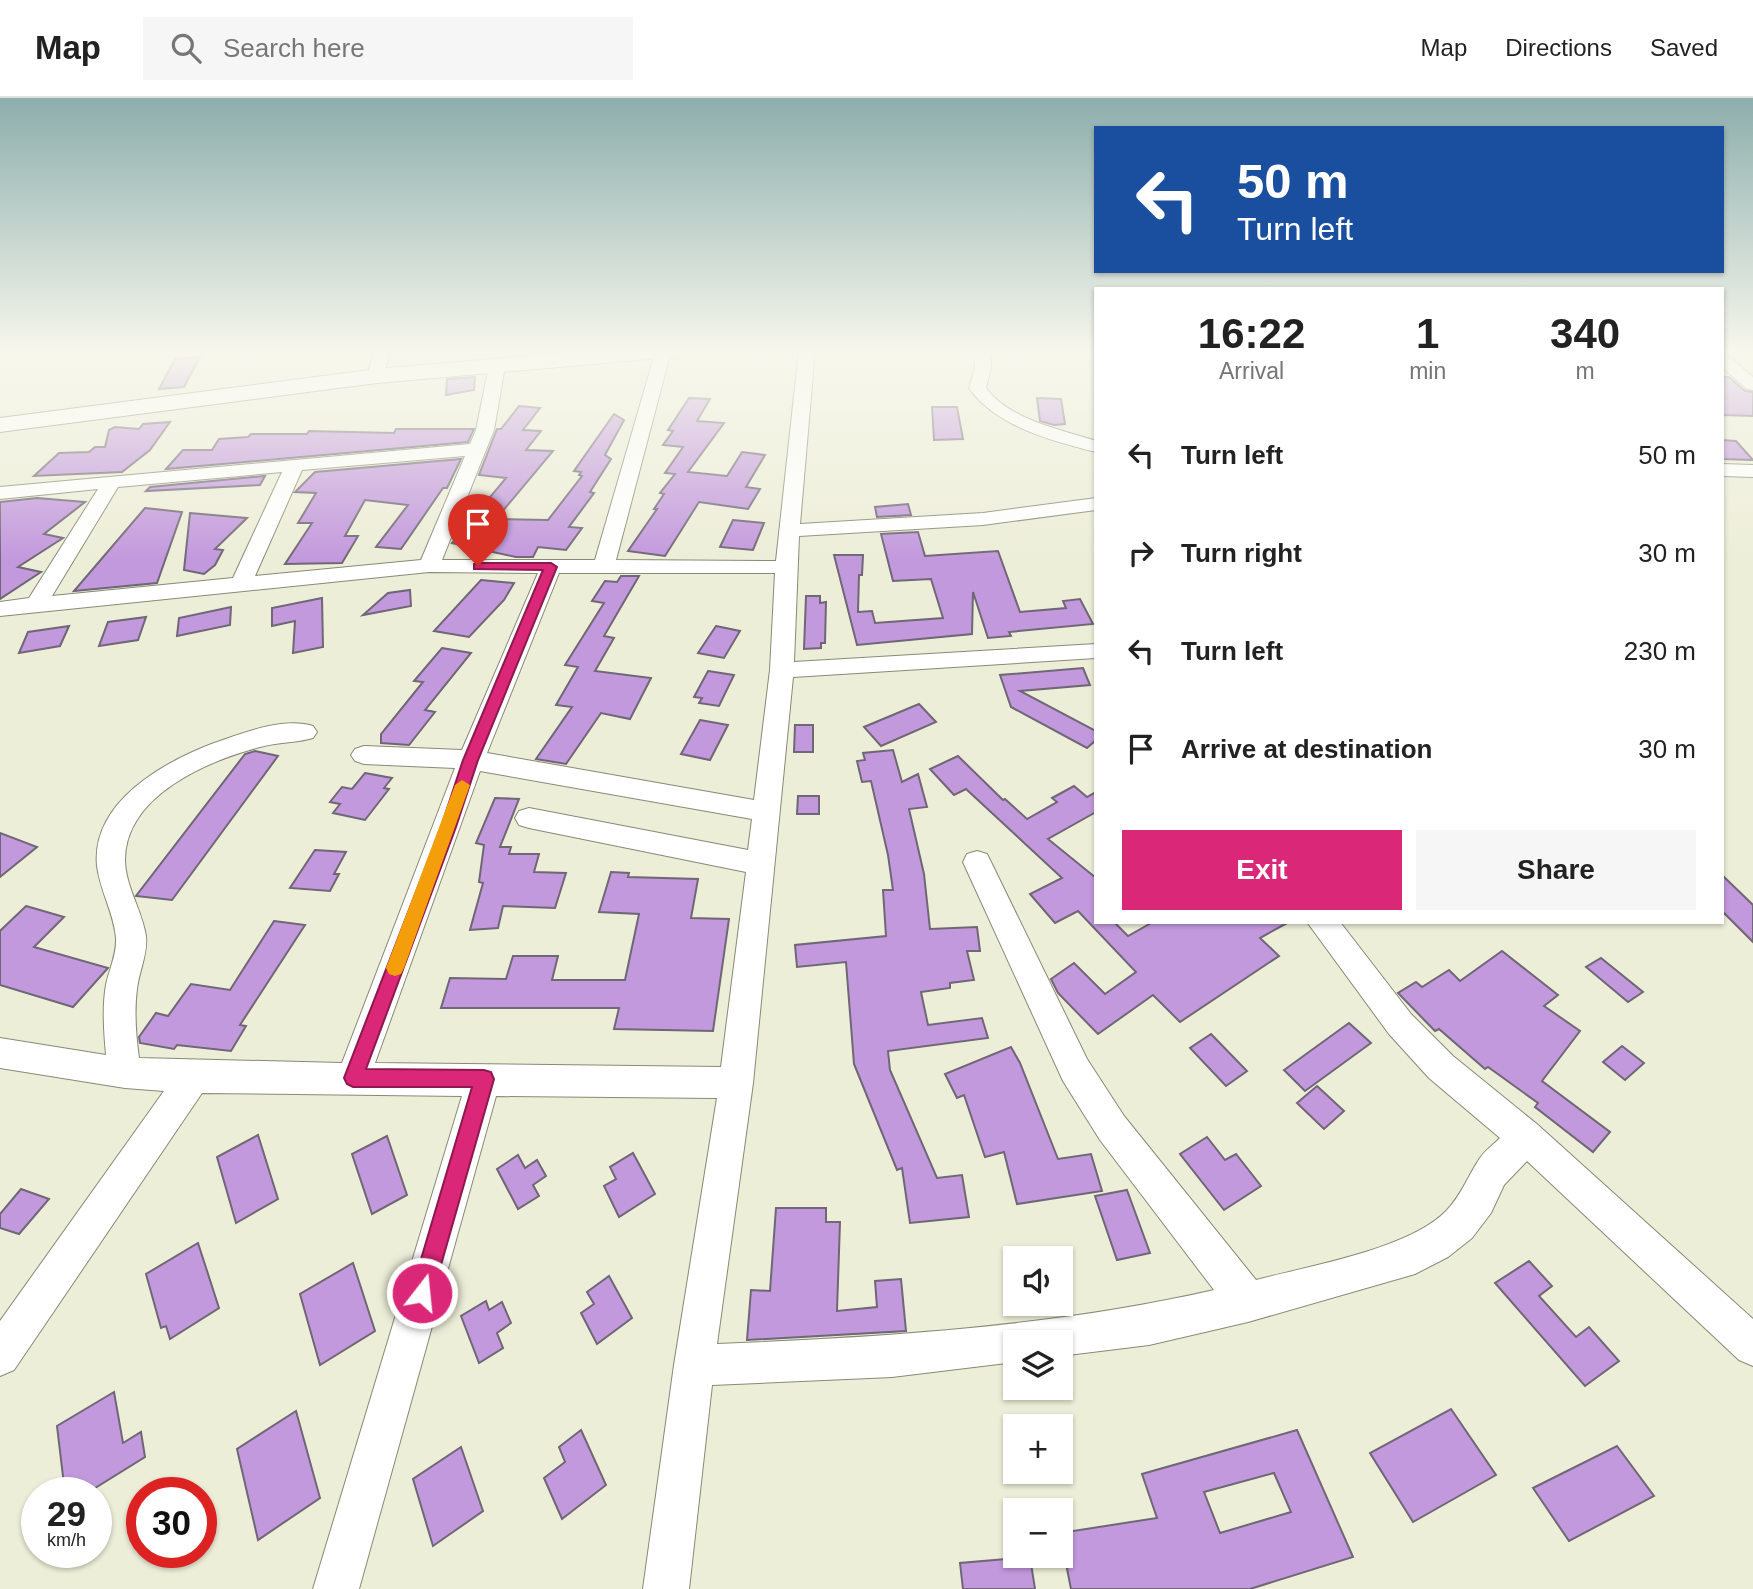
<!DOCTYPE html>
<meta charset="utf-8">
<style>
body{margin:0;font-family:Arial,sans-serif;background:#f6f6f6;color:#222;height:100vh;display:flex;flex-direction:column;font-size:26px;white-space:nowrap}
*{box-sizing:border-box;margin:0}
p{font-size:23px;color:#767676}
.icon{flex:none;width:38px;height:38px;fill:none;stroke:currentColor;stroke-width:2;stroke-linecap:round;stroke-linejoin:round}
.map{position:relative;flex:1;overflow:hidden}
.drawer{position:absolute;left:1094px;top:189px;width:630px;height:637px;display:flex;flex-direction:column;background:#fff;border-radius:0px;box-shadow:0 2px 5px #0004}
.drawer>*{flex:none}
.guide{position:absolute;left:1094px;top:28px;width:630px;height:147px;border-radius:0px;box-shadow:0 2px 5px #0004;background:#1a4fa0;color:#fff;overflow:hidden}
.buttons{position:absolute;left:1003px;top:1148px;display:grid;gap:14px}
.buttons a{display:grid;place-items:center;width:70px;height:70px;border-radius:0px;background:#fff;box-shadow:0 2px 5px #0004;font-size:35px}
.speed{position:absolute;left:21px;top:1379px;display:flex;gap:14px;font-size:35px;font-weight:700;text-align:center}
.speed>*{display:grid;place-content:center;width:91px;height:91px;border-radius:50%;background:#fff;box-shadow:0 2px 5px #0004;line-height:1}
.speed small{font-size:18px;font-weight:400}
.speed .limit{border:10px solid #d22;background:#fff;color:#111}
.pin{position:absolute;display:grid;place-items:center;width:60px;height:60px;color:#fff;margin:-72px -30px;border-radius:50% 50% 50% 0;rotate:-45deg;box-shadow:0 0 7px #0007}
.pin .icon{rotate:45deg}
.me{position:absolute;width:77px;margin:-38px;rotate:16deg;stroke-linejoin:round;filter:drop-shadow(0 0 5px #0008)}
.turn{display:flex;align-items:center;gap:24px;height:147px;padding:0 28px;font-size:32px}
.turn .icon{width:91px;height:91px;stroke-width:2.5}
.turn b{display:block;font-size:49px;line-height:60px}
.eta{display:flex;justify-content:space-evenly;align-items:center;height:119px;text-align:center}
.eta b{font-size:42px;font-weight:700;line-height:49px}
.action{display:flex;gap:14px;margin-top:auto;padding:14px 28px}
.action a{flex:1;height:80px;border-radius:0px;background:#db2777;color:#fff;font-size:28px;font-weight:700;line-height:80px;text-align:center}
.action a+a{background:#f6f6f6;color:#222}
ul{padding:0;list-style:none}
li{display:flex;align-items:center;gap:21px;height:98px;padding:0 28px}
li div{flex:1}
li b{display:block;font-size:26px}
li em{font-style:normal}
header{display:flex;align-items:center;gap:42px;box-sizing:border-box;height:98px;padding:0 35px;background:#fff;border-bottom:2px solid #e0e0e0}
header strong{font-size:33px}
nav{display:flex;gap:38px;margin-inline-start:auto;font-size:24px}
.search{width:490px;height:63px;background:#f6f6f6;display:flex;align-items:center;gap:18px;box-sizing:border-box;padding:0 24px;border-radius:0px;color:#767676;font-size:26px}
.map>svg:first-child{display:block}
.building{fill:#c399dd;stroke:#6f6676;stroke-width:2;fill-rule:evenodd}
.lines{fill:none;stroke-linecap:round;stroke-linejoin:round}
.minor-casing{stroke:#888976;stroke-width:2}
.highway-casing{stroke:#888976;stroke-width:2}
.minor{fill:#fff;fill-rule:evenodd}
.highway{fill:#fff;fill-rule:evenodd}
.route{fill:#db2777;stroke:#8e194d;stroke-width:2}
.slow{fill:#f59e0b}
</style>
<header>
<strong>Map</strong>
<div class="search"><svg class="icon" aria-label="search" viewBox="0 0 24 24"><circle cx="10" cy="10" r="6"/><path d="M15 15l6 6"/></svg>Search here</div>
<nav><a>Map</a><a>Directions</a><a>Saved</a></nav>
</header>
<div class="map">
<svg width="1753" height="1491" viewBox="0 0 1753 1491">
<rect width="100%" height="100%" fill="#edeed8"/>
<g class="building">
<polygon points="200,259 184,289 159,291 175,261"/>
<polygon points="475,279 474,292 446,297 447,281"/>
<polygon points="1722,279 1729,279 1745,293 1753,294 1753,318 1722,317"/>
<polygon points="689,300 710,301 697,323 724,325 688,374 727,378 742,354 765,357 746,389 760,391 748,411 699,404 665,458 628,453 657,411 654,411 664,396 660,395 675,376 665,375 683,349 663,347 673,333 668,332"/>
<polygon points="1037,300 1061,301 1065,326 1054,327 1040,323"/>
<polygon points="519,308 540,310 523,332 541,333 526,352 553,353 496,421 548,422 582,378 579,377 581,374 574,373 614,316 624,322 605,357 611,361 590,394 594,395 569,429 582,430 566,452 538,449 533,459 516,459 452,445 506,380 479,377 497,331 501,331"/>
<polygon points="932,309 957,309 963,341 934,342"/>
<polygon points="170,324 150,352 122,374 34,378 59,355 89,354 95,349 105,349 109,332 115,329 139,331 143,326"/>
<polygon points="396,331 474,331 468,344 166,371 183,352 212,352 219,341 248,339 251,336 307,336 309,333 394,335"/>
<polygon points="1722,342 1736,343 1753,362 1722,361"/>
<polygon points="461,361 447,390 443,390 401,451 376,449 408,407 365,402 345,438 358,438 342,465 285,466 312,425 298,425 316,395 295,394 315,374"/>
<polygon points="265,378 260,387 146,393 150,389"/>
<polygon points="37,400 85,404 44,436 63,440 18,469 41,474 0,501 0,404"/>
<polygon points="908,406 911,417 877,419 875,409"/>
<polygon points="145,410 182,414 157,485 74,493"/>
<polygon points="190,415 247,420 215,451 223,452 215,467 204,476 184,472"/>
<polygon points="733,422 764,425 753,452 720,449"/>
<polygon points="918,434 925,458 998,453 1020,514 1066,510 1063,503 1080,501 1093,526 1009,534 1011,538 988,540 973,494 972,536 857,547 834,457 863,457 862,477 859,477 858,514 872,513 875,525 943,520 931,481 893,483 881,436"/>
<polygon points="621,478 639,478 604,538 614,540 595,573 651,580 630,621 601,615 566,666 536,661 572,609 556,607 578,569 565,567 604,505 592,503 605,483 617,484"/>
<polygon points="481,482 514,485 504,502 469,539 434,533"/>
<polygon points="410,492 411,508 363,517 388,495"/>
<polygon points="806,498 820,498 820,505 826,504 825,545 821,545 821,550 804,551"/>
<polygon points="322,500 323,549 293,555 295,523 272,528 272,510"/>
<polygon points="231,509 230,527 177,538 179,520"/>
<polygon points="146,519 138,542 99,548 108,524"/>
<polygon points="69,528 60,548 19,555 28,534"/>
<polygon points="716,528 740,533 724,560 698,555"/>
<polygon points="442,550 471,555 425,612 435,614 409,647 381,645 381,636 423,584 414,583"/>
<polygon points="1083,570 1090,587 1020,593 1096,633 1096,642 1087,650 1011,609 1000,577"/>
<polygon points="708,573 734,577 719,608 699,605 702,600 694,599"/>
<polygon points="919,606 936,624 881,648 864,629"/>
<polygon points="700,622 728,627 710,662 681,656"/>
<polygon points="795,627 813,627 813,654 794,654"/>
<polygon points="893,652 902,684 918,676 927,709 909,711 924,776 930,831 977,829 980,853 967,853 974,882 950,885 950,890 921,894 928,927 982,920 988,940 888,953 890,972 937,1080 962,1077 969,1119 910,1125 902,1070 897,1072 854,966 846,864 797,869 795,847 886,838 883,792 893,792 888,757 871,683 862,684 857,663 865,662 863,655"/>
<polygon points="255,653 278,658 172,802 136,798 245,656"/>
<polygon points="958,658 1003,702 1005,701 1027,721 1057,704 1052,700 1074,688 1087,699 1096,694 1096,714 1048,741 1096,780 1096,824 1114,824 1128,838 1153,824 1289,824 1260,840 1279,858 1180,924 1153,897 1098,936 1058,895 1051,881 1074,865 1105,896 1136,874 1078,813 1055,825 1030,796 1062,780 966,691 954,697 930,671"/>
<polygon points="365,675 392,680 384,690 389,691 365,722 333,715 340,706 330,704 342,689 352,691"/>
<polygon points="798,698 819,698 819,716 797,716"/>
<polygon points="495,700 519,701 500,749 511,749 509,756 539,756 534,774 566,775 555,810 503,808 498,830 470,832 483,785 479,784 484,747 476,745"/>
<polygon points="0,735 37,749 0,779"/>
<polygon points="315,752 346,754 334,776 339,776 330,793 290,790"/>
<polygon points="611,774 629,775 628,779 698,781 691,820 729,821 713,933 614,931 619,910 441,910 450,880 506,881 513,858 558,858 552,882 625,882 639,816 599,814"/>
<polygon points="1722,777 1753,807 1753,844 1722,813"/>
<polygon points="26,808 64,819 34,849 108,870 73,909 0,887 0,833"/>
<polygon points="274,823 305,827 240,927 246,928 231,953 177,947 174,951 140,945 139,939 156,915 168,918 191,886 230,892"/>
<polygon points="1502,853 1558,897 1544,908 1580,933 1542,983 1610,1034 1593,1054 1535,1009 1538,1005 1488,969 1485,971 1439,931 1435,933 1398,895 1416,884 1422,889 1449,872 1460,883"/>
<polygon points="1601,860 1643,894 1628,904 1586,869"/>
<polygon points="1349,925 1371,945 1305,993 1284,972"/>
<polygon points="1211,936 1247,973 1226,988 1190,950"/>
<polygon points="1622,948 1644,965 1625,982 1603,964"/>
<polygon points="1011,949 1020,965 1058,1061 1091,1056 1102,1093 1017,1106 1004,1054 985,1059 964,997 957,1000 945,976"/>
<polygon points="1317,988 1344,1013 1324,1031 1297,1005"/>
<polygon points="258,1037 278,1101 236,1125 217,1059"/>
<polygon points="387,1038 407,1097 372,1116 352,1056"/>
<polygon points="1207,1039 1225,1062 1236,1056 1261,1088 1224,1112 1180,1056"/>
<polygon points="633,1055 655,1096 619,1119 604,1088 616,1081 610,1069"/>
<polygon points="518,1057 525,1070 537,1062 546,1078 533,1087 539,1098 518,1111 497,1071"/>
<polygon points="21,1091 49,1101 19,1136 0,1130 0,1116"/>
<polygon points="1127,1092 1150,1155 1117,1162 1095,1098"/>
<polygon points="776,1110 826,1110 826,1124 840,1124 837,1213 877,1209 875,1183 901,1181 906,1233 747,1242 751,1192 770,1193"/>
<polygon points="198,1145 219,1210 170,1241 166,1228 161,1230 146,1176"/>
<polygon points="1529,1163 1552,1188 1539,1198 1576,1239 1589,1229 1619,1263 1585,1288 1495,1185"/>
<polygon points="353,1165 375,1233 320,1267 300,1196"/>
<polygon points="609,1178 632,1220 597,1246 581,1215 594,1206 587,1194"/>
<polygon points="486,1203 489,1212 502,1204 511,1225 497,1235 503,1250 479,1265 461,1218"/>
<polygon points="114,1294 123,1345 141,1334 145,1359 87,1395 65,1395 57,1328"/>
<polygon points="1451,1311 1496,1377 1413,1424 1370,1355"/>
<polygon points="296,1313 320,1400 258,1442 237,1351"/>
<polygon points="581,1332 606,1387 562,1421 544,1380 565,1364 559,1349"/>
<path d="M1297,1332L1353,1459L1250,1491H1071L1060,1435L1157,1420L1142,1376ZM1274,1375L1291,1414L1220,1435L1204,1394Z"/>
<polygon points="1617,1348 1654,1398 1569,1443 1533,1390"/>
<polygon points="461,1349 483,1413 433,1448 413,1381"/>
<polygon points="1030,1459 1035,1491 963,1491 960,1465"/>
</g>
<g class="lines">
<g class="minor-casing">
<g id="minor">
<polygon points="374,252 390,252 385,272 377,277 369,272"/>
<path d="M656,252L671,253L616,462L776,463L799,252H815L800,426L983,415L1096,400V412L983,427L799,438L794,564L1096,546V560L793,579L753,985L717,1246C884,1239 1052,1229 1214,1192L1100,1042L1063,983L963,764L967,756L977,753L987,756L991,764L1087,961L1124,1018L1256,1182C1308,1168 1410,1151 1446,1113C1461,1098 1467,1080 1478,1063C1483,1054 1493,1047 1500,1040L1429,980L1389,936L1307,824H1340L1411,916L1453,958L1538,1027L1753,1221V1268L1739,1262L1527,1063L1504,1087L1491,1115L1472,1140L1448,1159L1415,1176L1248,1224L1149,1247L1060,1258V1244H1015V1264L892,1279L712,1287L689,1491H643L674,1267L717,1000L496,998L359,1491H313L462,998L202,995L14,1272L0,1278V1223L164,993L125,990L0,970V940L106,957C104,934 102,909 106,887C109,872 117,856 116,840C114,815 100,793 97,768C91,704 164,664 214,645C243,635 283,619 313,628L317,634L313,640C296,645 278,644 260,649C208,663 126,697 125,761C125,788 142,812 146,838C148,856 139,873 137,891C134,914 136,938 139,960L342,965L455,670L364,666L355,663L351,657L355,651L364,648L462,652L538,475L429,474L0,518V504L29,500L98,391L0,401V389L470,346L476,332L489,268L497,263L505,268L494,332L442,462H595ZM465,358L421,462L255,478L302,372ZM282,374L233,480L52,498L118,389ZM559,475H775L770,572L754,702L487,655ZM480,673L752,721L748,752L529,710L519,713L515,720L519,727L529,730L746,774L721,969L375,965Z"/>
<path d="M974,252H990L991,270L986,290C1010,322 1059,331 1096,343V354C1052,343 995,328 969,290L975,270Z"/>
<polygon points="1722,256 1728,258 1753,279 1753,292 1747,291 1722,269"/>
<polygon points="1722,366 1753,367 1753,379 1722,378"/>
</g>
</g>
<g class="highway-casing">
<polygon id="highway" points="597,252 683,252 680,257 672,259 377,285 0,334 0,320 377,271"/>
</g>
<use href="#minor" class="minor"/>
<use href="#highway" class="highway"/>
</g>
<linearGradient id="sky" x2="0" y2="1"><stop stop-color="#8daeac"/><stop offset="0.55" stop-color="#f7f7ed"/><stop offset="1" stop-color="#f7f7ed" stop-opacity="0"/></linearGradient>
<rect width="1753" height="461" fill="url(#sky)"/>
<polygon class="route" points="478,465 551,465 557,469 478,662 456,729 366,971 484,972 491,974 494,981 433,1195 430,1203 422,1207 414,1203 411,1195 472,989 353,989 347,986 344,980 441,729 463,662 543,472 474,471 474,466"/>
<polygon class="slow" points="462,682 470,687 404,870 401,876 395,878 389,876 386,870 455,687"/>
</svg>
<div class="buttons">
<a><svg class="icon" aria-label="sound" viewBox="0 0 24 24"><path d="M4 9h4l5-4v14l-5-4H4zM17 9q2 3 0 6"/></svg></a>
<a><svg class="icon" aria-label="layers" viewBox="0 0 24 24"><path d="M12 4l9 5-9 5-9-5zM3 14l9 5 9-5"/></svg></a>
<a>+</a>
<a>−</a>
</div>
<div class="speed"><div>29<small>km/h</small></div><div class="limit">30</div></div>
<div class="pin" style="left:478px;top:468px;background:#d93025"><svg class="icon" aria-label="arrive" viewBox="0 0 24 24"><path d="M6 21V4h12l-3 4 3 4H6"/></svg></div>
<svg class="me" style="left:422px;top:1195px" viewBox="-20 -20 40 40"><circle r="17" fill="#db2777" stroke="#fff" stroke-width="3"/><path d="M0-11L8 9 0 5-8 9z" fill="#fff"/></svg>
<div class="guide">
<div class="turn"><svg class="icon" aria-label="left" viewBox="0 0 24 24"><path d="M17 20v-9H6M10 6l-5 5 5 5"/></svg><div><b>50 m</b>Turn left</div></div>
</div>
<section class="drawer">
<div class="eta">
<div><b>16:22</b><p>Arrival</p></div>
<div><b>1</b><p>min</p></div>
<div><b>340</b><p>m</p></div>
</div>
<ul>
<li><svg class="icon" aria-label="left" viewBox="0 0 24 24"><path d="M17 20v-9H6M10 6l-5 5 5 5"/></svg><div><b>Turn left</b></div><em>50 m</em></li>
<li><svg class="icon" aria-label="right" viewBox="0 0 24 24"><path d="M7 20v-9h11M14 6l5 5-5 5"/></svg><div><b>Turn right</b></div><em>30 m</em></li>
<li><svg class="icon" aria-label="left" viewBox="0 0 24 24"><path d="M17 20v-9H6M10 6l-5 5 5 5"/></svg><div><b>Turn left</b></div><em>230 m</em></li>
<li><svg class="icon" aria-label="arrive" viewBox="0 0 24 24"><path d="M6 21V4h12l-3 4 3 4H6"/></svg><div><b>Arrive at destination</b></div><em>30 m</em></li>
</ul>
<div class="action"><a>Exit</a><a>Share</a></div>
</section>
</div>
